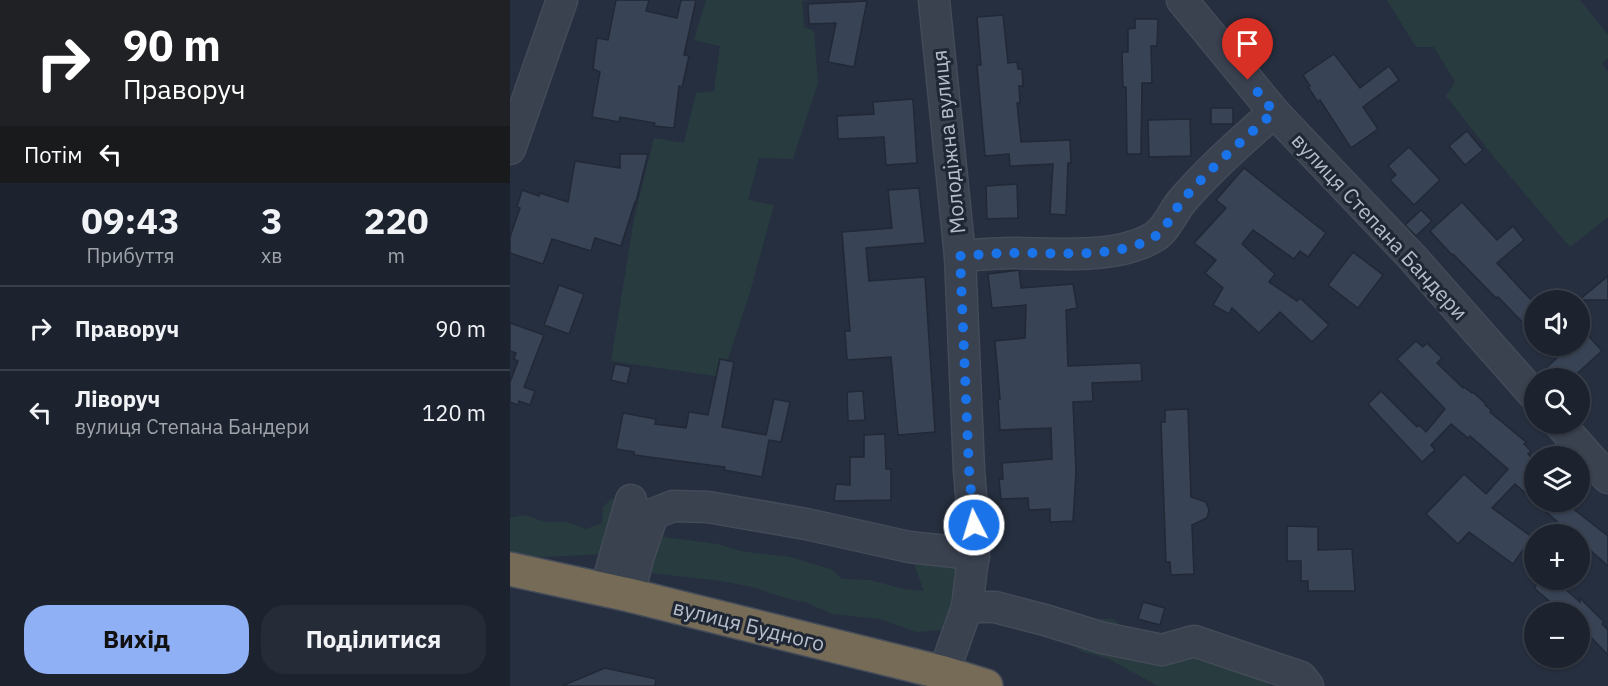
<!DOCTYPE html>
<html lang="uk">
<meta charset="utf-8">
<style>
body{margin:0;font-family:"IBM Plex Sans",sans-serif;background:#252b37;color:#f1f3f6;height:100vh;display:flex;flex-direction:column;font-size:22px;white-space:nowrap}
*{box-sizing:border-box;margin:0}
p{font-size:20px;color:#a0a4aa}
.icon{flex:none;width:33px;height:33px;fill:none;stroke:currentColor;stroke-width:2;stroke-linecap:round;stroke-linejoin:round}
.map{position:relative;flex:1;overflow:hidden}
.details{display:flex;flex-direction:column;background:#1c232f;width:510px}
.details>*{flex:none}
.top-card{background:#202124;color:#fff;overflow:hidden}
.buttons{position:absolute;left:1014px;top:290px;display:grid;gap:12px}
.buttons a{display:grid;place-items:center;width:66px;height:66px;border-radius:50%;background:#1c232f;box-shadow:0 2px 4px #0004,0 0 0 2px #3a404b;font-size:30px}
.pin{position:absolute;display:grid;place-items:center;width:51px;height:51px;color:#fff;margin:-62px -26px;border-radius:50% 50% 50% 0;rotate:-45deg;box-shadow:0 0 6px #0007}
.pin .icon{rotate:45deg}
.me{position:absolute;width:66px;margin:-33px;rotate:355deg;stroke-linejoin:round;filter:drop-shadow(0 0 4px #0008)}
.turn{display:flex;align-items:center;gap:21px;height:126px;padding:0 24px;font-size:27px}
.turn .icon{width:78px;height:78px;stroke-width:2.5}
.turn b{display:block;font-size:42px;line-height:51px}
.then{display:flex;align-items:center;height:57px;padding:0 24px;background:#0003;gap:12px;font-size:22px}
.eta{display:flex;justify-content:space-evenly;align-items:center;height:102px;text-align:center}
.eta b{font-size:36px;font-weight:700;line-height:42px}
.button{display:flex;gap:12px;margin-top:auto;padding:12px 24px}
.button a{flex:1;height:69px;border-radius:24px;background:#90b0f5;color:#111;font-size:24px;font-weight:700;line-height:69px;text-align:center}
.button a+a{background:#252b37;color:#f1f3f6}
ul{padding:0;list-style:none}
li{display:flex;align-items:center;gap:18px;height:84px;padding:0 24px;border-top:2px solid #3a404b}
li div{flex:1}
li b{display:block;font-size:22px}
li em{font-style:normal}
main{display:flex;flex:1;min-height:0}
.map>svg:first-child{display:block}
.green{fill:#283c40}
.building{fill:#384355;stroke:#212836;stroke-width:1.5}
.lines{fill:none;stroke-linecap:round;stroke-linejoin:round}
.minor-casing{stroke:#434a58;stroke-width:33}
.highway-casing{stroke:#454c5a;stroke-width:36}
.minor{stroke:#3a414f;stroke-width:30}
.highway{stroke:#756b57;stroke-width:33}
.route{stroke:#1a73e8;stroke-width:10;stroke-dasharray:0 18}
.labels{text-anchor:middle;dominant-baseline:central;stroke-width:6;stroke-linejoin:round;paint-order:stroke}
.street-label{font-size:21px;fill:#b6bdca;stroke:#1f2634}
</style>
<main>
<section class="details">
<div class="top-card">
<div class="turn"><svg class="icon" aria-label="right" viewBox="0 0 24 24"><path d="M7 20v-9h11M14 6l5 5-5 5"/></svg><div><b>90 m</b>Праворуч</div></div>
<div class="then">Потім<svg class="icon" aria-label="left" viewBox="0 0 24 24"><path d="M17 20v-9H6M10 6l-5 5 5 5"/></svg></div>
</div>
<div class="eta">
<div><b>09:43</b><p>Прибуття</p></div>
<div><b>3</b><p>хв</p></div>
<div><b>220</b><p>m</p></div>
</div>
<ul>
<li><svg class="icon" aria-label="right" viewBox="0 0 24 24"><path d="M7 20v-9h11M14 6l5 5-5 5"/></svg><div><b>Праворуч</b></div><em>90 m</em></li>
<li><svg class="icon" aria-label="left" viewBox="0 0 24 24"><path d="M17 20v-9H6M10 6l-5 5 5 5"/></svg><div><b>Ліворуч</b><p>вулиця Степана Бандери</p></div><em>120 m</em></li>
</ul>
<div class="button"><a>Вихід</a><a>Поділитися</a></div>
</section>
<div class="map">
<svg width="1098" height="686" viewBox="0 0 1098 686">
<rect width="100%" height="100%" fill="#262f3f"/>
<g class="green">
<polygon points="196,0 300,0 292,1 294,27 304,31 308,83 283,159 249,158 238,200 264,205 240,292 212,377 101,361 124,219 144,138 174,143 186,93 204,91 210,46 184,40"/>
<polygon points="877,0 1070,0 1098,35 1098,58 1092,64 1098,72 1098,217 1060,247 983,156 936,96 945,82 924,47 906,47"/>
<polygon points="102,498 110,508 93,554 35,557 0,554 0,518 16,515 34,522 57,522 76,529 92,523 93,507"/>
<polygon points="453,500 451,628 406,632 370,619 322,614 295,602 275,598 242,587 211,581 141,573 126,558 138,535 208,544 230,551 280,557 321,569 332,579 360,580 393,589 414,591 404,564 436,561 445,524"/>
<polygon points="590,619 604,619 616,632 687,646 748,671 760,686 648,686 597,658 573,652 548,637 577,636"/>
</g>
<g class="building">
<polygon points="106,0 139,0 136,11 167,18 171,0 186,0 174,55 179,56 172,87 169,86 164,128 144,126 145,123 110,117 109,122 82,117 90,72 83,69 87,38 98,40"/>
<polygon points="357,1 344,67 318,62 326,23 299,24 298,4"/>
<polygon points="493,15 498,63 507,62 508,69 512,69 513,86 509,86 510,103 507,103 511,142 560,140 561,163 558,163 556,215 540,214 543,164 500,166 499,154 475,156 467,65 471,65 467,17"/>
<polygon points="625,19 648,19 647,46 641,46 642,83 632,83 631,154 617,154 616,87 613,87 612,52 618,52 618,29 625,28"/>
<polygon points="824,54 850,88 879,66 889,80 853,107 868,129 841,148 810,100 808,102 798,87 800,86 793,75"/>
<polygon points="403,99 407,163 376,165 374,137 328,139 327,116 364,114 363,102"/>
<rect x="701" y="108" width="22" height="16"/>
<polygon points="680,119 681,156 639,157 638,120"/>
<polygon points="957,131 973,150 955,165 939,146"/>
<polygon points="899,147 930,180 904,205 880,180 886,175 878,166"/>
<polygon points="110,154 138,154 126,202 125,202 111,246 85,238 81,251 42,239 33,264 0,253 0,237 10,208 7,207 12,190 29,196 30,193 58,202 65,161 110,168"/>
<polygon points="734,168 816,233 798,257 790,251 784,259 743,230 732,244 765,274 759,282 787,301 790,298 819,325 802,342 770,312 749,333 722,308 719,314 703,305 713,288 695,273 706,260 684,243 716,208 706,200"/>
<polygon points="507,184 508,218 477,219 476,186"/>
<polygon points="409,188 415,243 356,248 359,281 415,277 425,432 388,435 381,357 337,360 335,331 340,331 332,232 382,228 378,190"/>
<polygon points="952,202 987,240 1003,226 1014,240 987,263 1024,303 1024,334 988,297 986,298 943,254 942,255 920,231"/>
<polygon points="911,210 922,221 906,236 895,225"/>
<polygon points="843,252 873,275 848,308 818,285"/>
<polygon points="509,270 511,288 563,284 567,308 556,310 558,366 631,363 632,381 582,383 583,401 563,402 566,471 563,521 540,522 540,509 519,510 518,498 491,499 489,479 493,479 492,463 542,459 541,428 490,430 488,399 490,399 485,341 515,338 516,305 482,308 478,274"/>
<polygon points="1098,276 1098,300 1069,300"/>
<polygon points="49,285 74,294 59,334 34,325"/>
<polygon points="0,323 34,335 14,387 25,391 20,405 9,401 8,405 0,402 0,382 8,361 4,359 6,353 0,351"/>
<polygon points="1075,332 1092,351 1062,378 1047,378 1037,367 1061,345 1070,345 1070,337"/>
<polygon points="906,341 913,347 917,343 932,358 927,363 953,388 954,387 962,393 963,392 976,404 975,405 981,410 980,412 1016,442 1014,444 1021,451 1018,454 1024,460 1024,501 1068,501 1062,508 1098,536 1098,566 1070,541 1070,534 1061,534 1005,484 982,508 1022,537 1003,564 959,532 948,544 916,514 954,474 976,494 998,469 960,436 958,438 941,424 921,445 925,450 912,462 858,404 871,391 907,427 909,425 916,432 935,409 887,359"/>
<polygon points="210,359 224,362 212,427 256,435 264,399 280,402 271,442 259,440 252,477 214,470 215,467 124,455 124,452 106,449 113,413 146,419 145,424 176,428 179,412 198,415"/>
<polygon points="105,364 121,367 117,384 101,380"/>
<polygon points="353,391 355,420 338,421 337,392"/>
<polygon points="678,409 681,497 696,502 699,510 697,518 682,525 684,574 661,575 660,562 656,562 651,422 655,422 655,410"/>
<polygon points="375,434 376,469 381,469 381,500 324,501 326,484 340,485 340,457 354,457 354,435"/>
<polygon points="777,526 808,527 808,550 842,549 845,591 798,591 798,581 791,581 791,561 777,561"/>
<polygon points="1032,579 1044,579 1070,602 1070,598 1094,622 1092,624 1098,630 1098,655 1070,626 1070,612 1055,612 1053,609 1051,611 1024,588"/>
<polygon points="633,602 655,608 650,625 628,619"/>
<polygon points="95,668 146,679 145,686 52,686"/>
</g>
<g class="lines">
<g class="minor-casing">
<g id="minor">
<polyline points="424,0 450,256 459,470 465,543 457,607 429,686"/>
<polyline points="672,0 764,112 901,256 1024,395"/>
<polyline points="0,149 52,0"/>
<path d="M450,256C467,255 484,253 501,253C544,253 606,260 644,237C656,230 663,212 672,201C699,169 732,141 764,112"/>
<polyline points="1049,423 1098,478"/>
<polyline points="95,591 121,500"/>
<polyline points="119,595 128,558 143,514 163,506 198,507 296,524 399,547 445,552 464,557"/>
<polyline points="457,607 485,607 535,620 593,638 652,650 684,641 791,677 798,686"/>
</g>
</g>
<g class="highway-casing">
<polyline id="highway" points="0,569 119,595 434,673 476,686"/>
</g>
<use href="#minor" class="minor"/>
<use href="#highway" class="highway"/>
</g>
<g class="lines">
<path class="route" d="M464,525L459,470L450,256C467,255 484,253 501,253C544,252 606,260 644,237C656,230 663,212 672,201C699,169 732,141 764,112L738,80"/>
</g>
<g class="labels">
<g class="street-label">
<text transform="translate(438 142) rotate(-96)">Молодіжна вулиця</text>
<text transform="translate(870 226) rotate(47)">вулиця Степана Бандери</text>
<text transform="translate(239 625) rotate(14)">вулиця Будного</text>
</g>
</g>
</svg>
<div class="buttons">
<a><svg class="icon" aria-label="sound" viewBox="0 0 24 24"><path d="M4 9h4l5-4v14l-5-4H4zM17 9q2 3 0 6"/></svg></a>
<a><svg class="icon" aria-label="search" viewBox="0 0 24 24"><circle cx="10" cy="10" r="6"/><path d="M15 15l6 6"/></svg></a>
<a><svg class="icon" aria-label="layers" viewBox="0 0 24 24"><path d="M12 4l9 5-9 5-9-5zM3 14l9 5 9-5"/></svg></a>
<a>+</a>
<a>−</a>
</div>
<div class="pin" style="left:738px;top:80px;background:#d93025"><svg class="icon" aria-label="arrive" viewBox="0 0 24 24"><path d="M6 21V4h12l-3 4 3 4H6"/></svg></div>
<svg class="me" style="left:464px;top:525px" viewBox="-20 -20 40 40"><circle r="17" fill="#1a73e8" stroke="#fff" stroke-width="3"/><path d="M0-11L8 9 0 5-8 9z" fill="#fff"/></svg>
</div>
</main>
